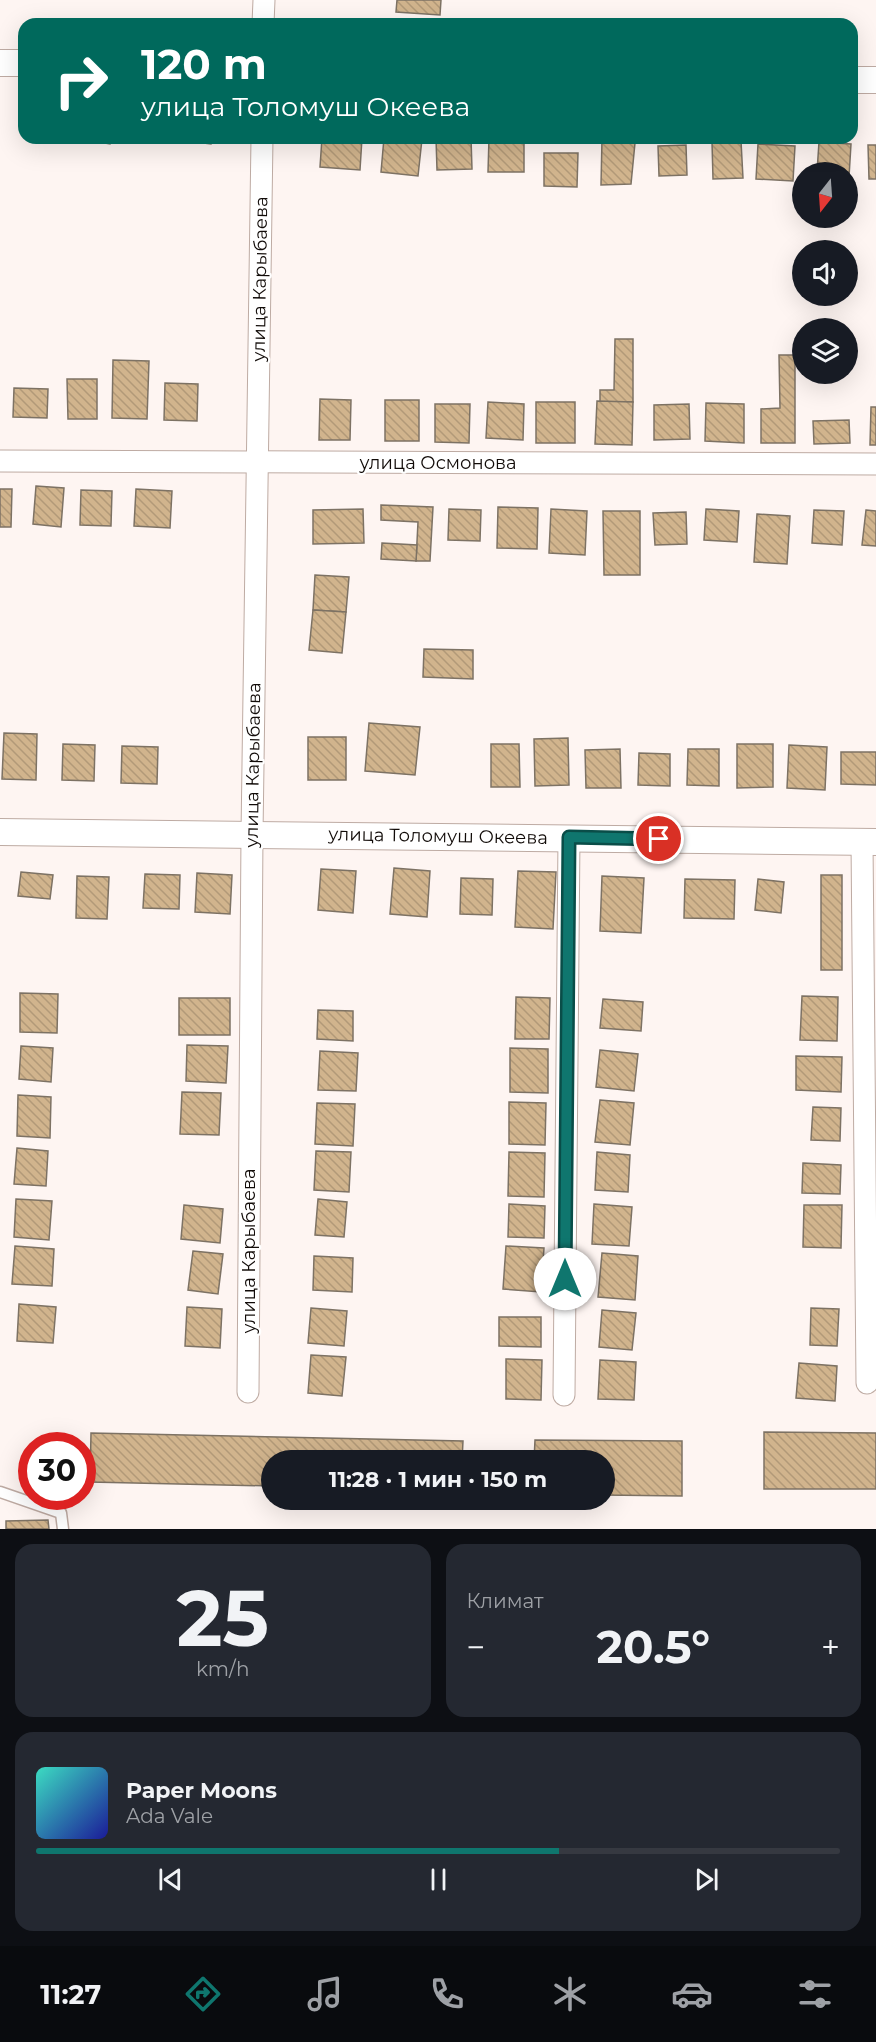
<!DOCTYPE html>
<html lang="ru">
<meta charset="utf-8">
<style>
:root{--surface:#171b24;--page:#242831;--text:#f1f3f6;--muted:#9ea1a6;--line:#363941;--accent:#0f766e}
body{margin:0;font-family:Montserrat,sans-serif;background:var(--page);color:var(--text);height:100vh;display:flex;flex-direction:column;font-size:22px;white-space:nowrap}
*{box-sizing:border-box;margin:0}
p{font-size:20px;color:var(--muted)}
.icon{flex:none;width:33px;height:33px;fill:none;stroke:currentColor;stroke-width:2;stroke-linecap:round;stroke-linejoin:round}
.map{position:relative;height:1529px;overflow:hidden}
.details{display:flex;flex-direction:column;gap:15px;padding:15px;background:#0d0f14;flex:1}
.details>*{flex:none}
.banner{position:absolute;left:18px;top:18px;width:840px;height:126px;border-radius:18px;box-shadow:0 6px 24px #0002;background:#00695c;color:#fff;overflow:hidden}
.needle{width:39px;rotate:197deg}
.controls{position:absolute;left:792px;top:162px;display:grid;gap:12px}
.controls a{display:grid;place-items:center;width:66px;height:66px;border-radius:50%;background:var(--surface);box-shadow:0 6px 24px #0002;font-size:30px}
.speed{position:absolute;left:18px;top:1432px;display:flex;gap:12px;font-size:30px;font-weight:700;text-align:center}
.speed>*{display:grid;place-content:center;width:78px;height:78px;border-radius:50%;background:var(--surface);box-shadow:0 6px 24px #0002;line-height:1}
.speed .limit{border:9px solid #d22;background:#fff;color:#111}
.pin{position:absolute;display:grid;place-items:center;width:51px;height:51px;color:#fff;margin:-26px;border:3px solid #fff;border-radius:50%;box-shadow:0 2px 6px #0007}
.me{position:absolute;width:66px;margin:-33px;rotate:0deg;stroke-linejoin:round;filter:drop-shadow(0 0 4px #0008)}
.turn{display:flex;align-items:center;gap:21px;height:126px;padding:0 24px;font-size:27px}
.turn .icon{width:78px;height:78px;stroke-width:2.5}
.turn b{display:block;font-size:42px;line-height:51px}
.big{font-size:45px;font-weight:700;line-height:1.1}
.details .widget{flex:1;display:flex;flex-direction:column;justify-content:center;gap:9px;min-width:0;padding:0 21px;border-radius:18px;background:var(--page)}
.details .dial{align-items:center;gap:0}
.dial b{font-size:78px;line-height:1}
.song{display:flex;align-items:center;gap:18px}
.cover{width:72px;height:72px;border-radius:9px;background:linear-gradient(135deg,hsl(170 70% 55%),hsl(240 70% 35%))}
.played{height:6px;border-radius:3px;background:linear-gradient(90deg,var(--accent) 65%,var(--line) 65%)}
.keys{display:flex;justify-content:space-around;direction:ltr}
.heat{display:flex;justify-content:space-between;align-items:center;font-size:33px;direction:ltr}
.details .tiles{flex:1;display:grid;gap:15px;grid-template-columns:1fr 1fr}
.widget:last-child{grid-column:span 2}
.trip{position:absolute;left:261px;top:1450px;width:354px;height:60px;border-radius:30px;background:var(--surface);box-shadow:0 6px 24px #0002;font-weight:700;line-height:60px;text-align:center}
.menu{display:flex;height:96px;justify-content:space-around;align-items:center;background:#090b0e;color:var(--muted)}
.menu .icon{width:42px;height:42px}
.menu .on{color:var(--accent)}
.menu b{font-size:27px;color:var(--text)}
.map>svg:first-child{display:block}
</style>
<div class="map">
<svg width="876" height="1529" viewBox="0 0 876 1529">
<defs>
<pattern id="building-back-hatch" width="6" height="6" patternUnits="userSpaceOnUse" patternTransform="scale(1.5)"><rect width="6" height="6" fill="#d1b48d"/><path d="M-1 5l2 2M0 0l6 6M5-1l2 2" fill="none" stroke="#b29978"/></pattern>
</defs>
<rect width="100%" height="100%" fill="#fef5f2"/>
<g fill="url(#building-back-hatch)" stroke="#7d7264" stroke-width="1.5">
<path d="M 397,0 L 441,0 L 440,15 L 396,12 Z"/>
<path d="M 74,138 L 111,138 L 110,144 Z"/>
<path d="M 129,138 L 163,138 L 163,143 Z"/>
<path d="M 178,138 L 212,138 L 211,144 L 178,140 Z"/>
<path d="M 322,138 L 362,138 L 360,170 L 320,167 Z"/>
<path d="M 384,138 L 422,139 L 418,176 L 381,172 Z"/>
<path d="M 436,138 L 471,138 L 472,169 L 437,170 Z"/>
<path d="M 489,138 L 524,138 L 524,172 L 488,172 Z"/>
<path d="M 602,139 L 635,143 L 631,184 L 601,185 Z"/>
<path d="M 741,141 L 743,178 L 713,179 L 712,142 Z"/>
<path d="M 819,142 L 851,144 L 849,177 L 848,172 L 817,172 Z"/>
<path d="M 758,144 L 795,146 L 793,181 L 756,179 Z"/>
<path d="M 686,145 L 687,175 L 659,176 L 658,146 Z"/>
<path d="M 868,145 L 876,145 L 876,179 L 869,179 Z"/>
<path d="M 544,153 L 578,153 L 577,187 L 544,186 Z"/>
<path d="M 615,339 L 633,339 L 633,402 L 600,402 L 600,390 L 614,390 Z"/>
<path d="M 779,355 L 795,355 L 795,443 L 761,443 L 761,409 L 780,408 Z"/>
<path d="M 113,360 L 149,361 L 147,419 L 112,418 Z"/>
<path d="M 67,379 L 97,379 L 97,419 L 68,419 Z"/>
<path d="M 165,383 L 198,384 L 197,421 L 164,420 Z"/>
<path d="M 14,388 L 48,389 L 47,418 L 13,417 Z"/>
<path d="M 320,399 L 351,400 L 350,440 L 319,440 Z"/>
<rect x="385" y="400" width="34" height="41"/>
<path d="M 597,401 L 633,402 L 632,445 L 595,444 Z"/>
<path d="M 488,402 L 524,404 L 523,440 L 486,438 Z"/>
<rect x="536" y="402" width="39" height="41"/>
<path d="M 706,403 L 744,404 L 744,443 L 705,441 Z"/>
<path d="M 435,404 L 470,404 L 469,443 L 435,442 Z"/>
<path d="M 689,404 L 690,439 L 654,440 L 654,405 Z"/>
<path d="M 871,407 L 876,407 L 876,445 L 870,445 Z"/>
<path d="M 849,420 L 850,443 L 814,444 L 813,421 Z"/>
<path d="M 36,486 L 64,488 L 61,527 L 33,524 Z"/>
<path d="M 0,489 L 12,489 L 11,527 L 0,527 Z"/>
<path d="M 136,489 L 172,491 L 170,528 L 134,526 Z"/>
<path d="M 81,490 L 112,491 L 111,526 L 80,525 Z"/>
<path d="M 381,505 L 433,507 L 430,561 L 416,561 L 418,522 L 381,520 Z"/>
<path d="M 498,507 L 538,508 L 537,549 L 497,548 Z"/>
<path d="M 363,509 L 364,543 L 313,544 L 313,510 Z"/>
<path d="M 449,509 L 481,510 L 480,541 L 448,540 Z"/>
<path d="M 551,509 L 587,511 L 585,555 L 549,553 Z"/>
<path d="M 706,509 L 739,511 L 737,542 L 704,540 Z"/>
<path d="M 814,510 L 844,511 L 842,545 L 812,543 Z"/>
<path d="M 866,510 L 876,511 L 876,546 L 862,545 Z"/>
<path d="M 603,511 L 640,511 L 640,575 L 604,575 Z"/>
<path d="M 686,512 L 687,544 L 655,545 L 653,513 Z"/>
<path d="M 757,514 L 790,516 L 787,564 L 754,562 Z"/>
<path d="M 382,543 L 417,545 L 416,561 L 381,559 Z"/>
<path d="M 315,575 L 349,577 L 346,612 L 313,610 Z"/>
<path d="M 313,610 L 346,612 L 342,653 L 309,650 Z"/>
<path d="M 424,649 L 473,650 L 473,679 L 423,677 Z"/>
<path d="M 369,723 L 420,727 L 415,775 L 365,771 Z"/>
<path d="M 4,733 L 37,734 L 36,780 L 2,779 Z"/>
<rect x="308" y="737" width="38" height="43"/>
<path d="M 568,738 L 569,785 L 535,786 L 534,739 Z"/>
<path d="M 63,744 L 95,745 L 94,781 L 62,780 Z"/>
<path d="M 491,744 L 519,744 L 520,787 L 491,787 Z"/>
<path d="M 737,744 L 773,744 L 773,787 L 737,788 Z"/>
<path d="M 789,745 L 827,747 L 825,790 L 787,788 Z"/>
<path d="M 122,746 L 158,747 L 157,784 L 121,783 Z"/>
<path d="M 620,749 L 621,788 L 586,788 L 585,750 Z"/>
<path d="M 688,749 L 719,749 L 719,786 L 687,785 Z"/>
<path d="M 841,752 L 876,752 L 876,785 L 841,784 Z"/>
<path d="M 639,753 L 670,754 L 670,786 L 638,785 Z"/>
<path d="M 394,868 L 430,871 L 427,917 L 390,914 Z"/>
<path d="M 321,869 L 356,871 L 353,913 L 318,910 Z"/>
<path d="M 518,871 L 556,872 L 553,929 L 515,927 Z"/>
<path d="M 21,872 L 53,875 L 50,899 L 18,896 Z"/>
<path d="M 197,873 L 232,875 L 230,914 L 195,912 Z"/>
<path d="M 145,874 L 180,875 L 179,909 L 143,908 Z"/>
<rect x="821" y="875" width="21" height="95"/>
<path d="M 77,876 L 109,877 L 107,919 L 76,918 Z"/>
<path d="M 602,876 L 644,878 L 641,933 L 600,931 Z"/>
<path d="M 461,878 L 493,879 L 492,915 L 460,914 Z"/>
<path d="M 685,879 L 735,880 L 734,919 L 684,918 Z"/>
<path d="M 758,879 L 784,882 L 781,913 L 755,910 Z"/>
<path d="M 20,993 L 58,994 L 57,1033 L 20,1032 Z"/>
<path d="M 802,996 L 838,997 L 837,1041 L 800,1040 Z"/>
<path d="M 516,997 L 550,998 L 549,1039 L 515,1039 Z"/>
<rect x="179" y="998" width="51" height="37"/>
<path d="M 603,999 L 643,1002 L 641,1031 L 600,1028 Z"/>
<path d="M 318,1010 L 353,1011 L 353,1041 L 317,1039 Z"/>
<path d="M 187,1045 L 228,1046 L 226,1083 L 186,1081 Z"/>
<path d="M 21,1046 L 53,1048 L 51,1082 L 19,1079 Z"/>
<path d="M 510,1048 L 548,1049 L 548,1093 L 510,1092 Z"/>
<path d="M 600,1050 L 638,1054 L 634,1091 L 596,1087 Z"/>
<path d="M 320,1051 L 358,1053 L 356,1091 L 318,1090 Z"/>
<path d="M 796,1056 L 842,1057 L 841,1092 L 796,1090 Z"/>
<path d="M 182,1092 L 221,1093 L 219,1135 L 180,1134 Z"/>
<path d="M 18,1095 L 51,1097 L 50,1138 L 17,1136 Z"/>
<path d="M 600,1100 L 634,1103 L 630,1145 L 595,1142 Z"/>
<path d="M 509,1102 L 546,1103 L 545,1145 L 509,1144 Z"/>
<path d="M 317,1103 L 355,1104 L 353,1146 L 315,1144 Z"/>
<path d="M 813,1107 L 841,1108 L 840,1141 L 811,1140 Z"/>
<path d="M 17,1148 L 48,1151 L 46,1186 L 14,1184 Z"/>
<path d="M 316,1151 L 351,1152 L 349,1192 L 314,1190 Z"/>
<path d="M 509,1152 L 545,1153 L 544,1197 L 508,1196 Z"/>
<path d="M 597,1152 L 630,1155 L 628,1192 L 595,1190 Z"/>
<path d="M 803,1163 L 841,1165 L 840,1194 L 802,1193 Z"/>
<path d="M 16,1199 L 52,1201 L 49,1240 L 14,1237 Z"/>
<path d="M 318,1199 L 347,1202 L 344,1237 L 315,1235 Z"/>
<path d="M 509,1204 L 545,1206 L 544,1238 L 508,1237 Z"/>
<path d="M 594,1204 L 632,1207 L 629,1246 L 592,1244 Z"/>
<path d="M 184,1205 L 223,1209 L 220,1243 L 181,1239 Z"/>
<path d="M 804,1205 L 842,1205 L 841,1248 L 803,1247 Z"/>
<path d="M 15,1246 L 54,1249 L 52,1286 L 12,1284 Z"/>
<path d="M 506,1246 L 544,1248 L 541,1292 L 503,1289 Z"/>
<path d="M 193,1251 L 223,1254 L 218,1294 L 188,1290 Z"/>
<path d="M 602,1253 L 638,1256 L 635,1300 L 598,1297 Z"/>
<path d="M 314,1256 L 353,1258 L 352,1292 L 313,1290 Z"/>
<path d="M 19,1304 L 56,1307 L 53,1343 L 17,1341 Z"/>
<path d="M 187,1307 L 222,1309 L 220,1348 L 185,1346 Z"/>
<path d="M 311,1308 L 347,1311 L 344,1346 L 308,1343 Z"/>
<path d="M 811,1308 L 839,1309 L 837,1346 L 810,1345 Z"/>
<path d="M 602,1310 L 636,1313 L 632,1350 L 599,1347 Z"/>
<path d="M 499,1317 L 541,1317 L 541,1347 L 499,1346 Z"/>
<path d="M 311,1355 L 346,1357 L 342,1396 L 308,1393 Z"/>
<path d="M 506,1359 L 542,1360 L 541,1400 L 506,1399 Z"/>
<path d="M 600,1360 L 636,1362 L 634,1400 L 598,1399 Z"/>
<path d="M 799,1363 L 837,1366 L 835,1401 L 796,1398 Z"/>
<path d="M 764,1432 L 876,1433 L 876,1489 L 764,1489 Z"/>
<path d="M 91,1433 L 463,1441 L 462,1461 L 272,1461 L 272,1486 L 90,1482 Z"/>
<path d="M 535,1440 L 682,1441 L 682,1496 L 604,1495 L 604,1461 L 534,1461 Z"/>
<path d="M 48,1520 L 49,1529 L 6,1529 L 6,1521 Z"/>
</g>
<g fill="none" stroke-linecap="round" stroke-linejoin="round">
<defs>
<path id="service" d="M 0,1492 L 61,1513 L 63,1529"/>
<g id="minor">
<path d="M 263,24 L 264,0"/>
<path d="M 0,461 L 876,464"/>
<path d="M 862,842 L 867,1383"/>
<path d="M 248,1392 L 252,834 L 262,138"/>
<path d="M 564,1395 L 569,837"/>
</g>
<g id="tertiary">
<path d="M 0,63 L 24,63"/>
<path d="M 852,80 L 876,80"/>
<path d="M 0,832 L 876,842"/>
</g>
</defs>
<use href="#service" stroke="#beaba3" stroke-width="13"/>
<use href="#minor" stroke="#beaba3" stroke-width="23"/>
<use href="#tertiary" stroke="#beaba3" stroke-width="28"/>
<use href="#service" stroke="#fff" stroke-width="10"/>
<use href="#minor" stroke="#fff" stroke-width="21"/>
<use href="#tertiary" stroke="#fff" stroke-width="26"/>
</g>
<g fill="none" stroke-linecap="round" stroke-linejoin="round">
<defs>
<path id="route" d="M 565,1279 L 569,837 L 659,839"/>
</defs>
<use href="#route" stroke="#0a4d48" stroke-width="15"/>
<use href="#route" stroke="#0f766e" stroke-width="10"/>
</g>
<g text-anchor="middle" stroke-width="4.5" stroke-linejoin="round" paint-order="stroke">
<g font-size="18" fill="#110b08" stroke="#fff">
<text transform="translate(260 279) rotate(-89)" y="6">улица Карыбаева</text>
<text x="438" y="469">улица Осмонова</text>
<text transform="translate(253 765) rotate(-89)" y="6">улица Карыбаева</text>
<text transform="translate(438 836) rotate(1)" y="6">улица Толомуш Океева</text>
<text transform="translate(249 1251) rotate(-90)" y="6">улица Карыбаева</text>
</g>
</g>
</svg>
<div class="controls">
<a><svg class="needle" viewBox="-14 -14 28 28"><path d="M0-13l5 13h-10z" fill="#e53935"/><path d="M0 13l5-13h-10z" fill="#9ea1a6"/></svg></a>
<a><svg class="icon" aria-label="sound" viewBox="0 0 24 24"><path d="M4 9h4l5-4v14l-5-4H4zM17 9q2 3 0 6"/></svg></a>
<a><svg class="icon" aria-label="layers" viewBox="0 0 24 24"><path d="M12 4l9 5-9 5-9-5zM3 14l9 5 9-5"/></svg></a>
</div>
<div class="speed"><div class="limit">30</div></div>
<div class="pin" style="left:659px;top:839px;background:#d93025"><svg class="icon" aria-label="arrive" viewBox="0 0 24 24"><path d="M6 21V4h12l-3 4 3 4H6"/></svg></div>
<svg class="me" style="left:565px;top:1279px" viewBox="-20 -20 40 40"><circle r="19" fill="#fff"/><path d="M0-13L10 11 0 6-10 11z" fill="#0f766e"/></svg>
<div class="trip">11:28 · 1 мин · 150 m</div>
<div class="banner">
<div class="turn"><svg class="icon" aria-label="right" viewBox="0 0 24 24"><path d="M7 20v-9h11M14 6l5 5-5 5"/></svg><div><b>120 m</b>улица Толомуш Океева</div></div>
</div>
</div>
<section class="details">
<div class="tiles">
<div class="widget dial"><b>25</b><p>km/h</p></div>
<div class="widget"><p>Климат</p>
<div class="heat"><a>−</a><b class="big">20.5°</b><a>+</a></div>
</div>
<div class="widget">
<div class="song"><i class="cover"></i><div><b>Paper Moons</b><p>Ada Vale</p></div></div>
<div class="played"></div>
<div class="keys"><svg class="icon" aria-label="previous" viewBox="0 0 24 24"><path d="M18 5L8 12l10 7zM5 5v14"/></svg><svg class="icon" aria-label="pause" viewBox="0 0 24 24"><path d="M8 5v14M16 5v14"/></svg><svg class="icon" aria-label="next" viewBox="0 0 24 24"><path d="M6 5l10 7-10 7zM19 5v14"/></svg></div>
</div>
</div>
</section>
<nav class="menu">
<b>11:27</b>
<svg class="icon on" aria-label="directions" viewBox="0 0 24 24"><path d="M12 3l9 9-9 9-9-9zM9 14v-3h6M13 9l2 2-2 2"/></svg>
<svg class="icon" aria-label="music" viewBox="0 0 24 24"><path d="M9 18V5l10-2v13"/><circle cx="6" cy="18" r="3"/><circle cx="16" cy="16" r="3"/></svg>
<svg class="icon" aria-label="phone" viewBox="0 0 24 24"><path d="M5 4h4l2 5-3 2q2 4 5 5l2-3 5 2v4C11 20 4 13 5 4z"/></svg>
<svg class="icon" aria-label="climate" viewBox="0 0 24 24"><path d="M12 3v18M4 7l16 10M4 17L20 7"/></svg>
<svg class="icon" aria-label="car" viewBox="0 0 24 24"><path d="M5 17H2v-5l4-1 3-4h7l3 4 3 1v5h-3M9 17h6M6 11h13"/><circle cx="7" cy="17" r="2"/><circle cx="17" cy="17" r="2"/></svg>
<svg class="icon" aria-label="filters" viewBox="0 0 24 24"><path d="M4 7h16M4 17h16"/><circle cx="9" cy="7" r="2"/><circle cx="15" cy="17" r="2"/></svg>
</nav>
